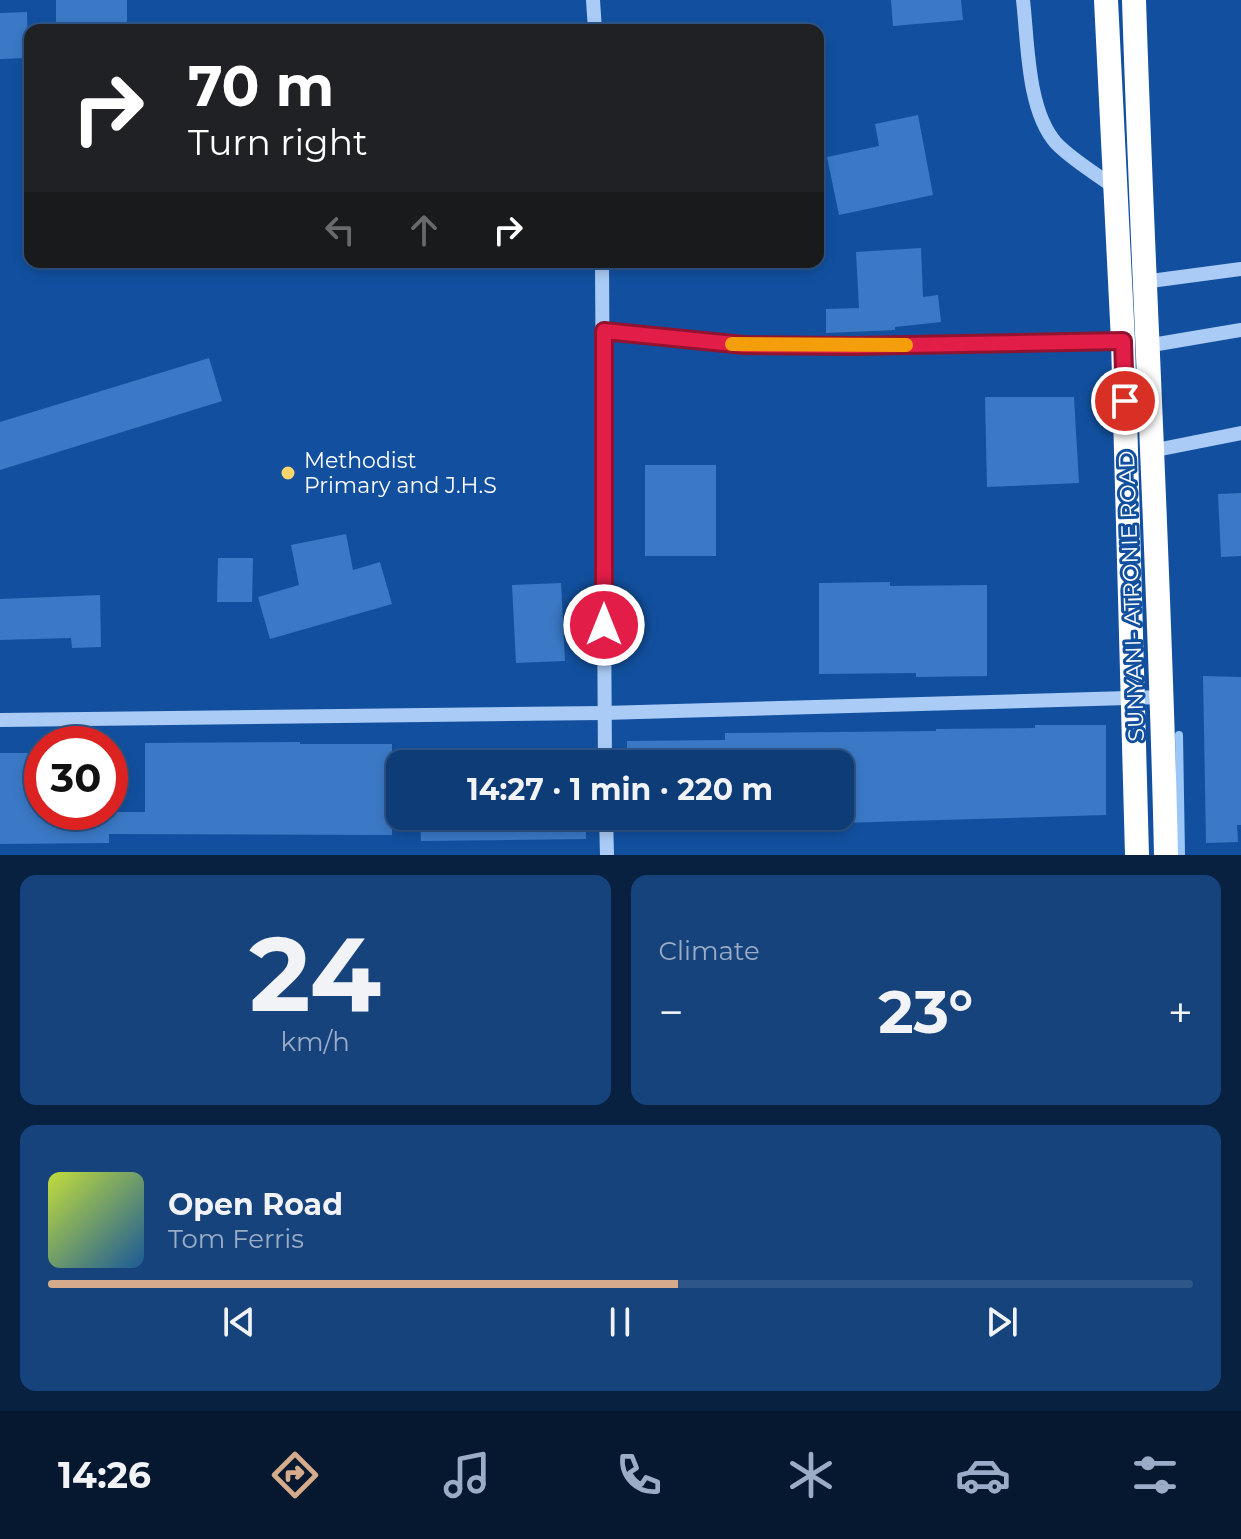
<!DOCTYPE html>
<meta charset="utf-8">
<style>
:root{--surface:#0e3c77;--page:#17437c;--text:#f1f3f6;--muted:#9badc6;--line:#2e5689;--accent:#d6ab8b}
body{margin:0;font-family:Montserrat,sans-serif;background:var(--page);color:var(--text);height:100vh;display:flex;flex-direction:column;font-size:30px;white-space:nowrap}
*{box-sizing:border-box;margin:0}
p{font-size:26px;color:var(--muted)}
.icon{flex:none;width:44px;height:44px;fill:none;stroke:currentColor;stroke-width:2;stroke-linecap:round;stroke-linejoin:round}
.map{position:relative;height:855px;overflow:hidden}
.drawer{display:flex;flex-direction:column;gap:20px;padding:20px;background:#082141;flex:1}
.drawer>*{flex:none}
.hud{position:absolute;left:24px;top:24px;width:800px;height:244px;border-radius:16px;box-shadow:0 4px 12px #0003,0 0 0 2px var(--line);background:#202124;color:#fff;overflow:hidden}
.speed{position:absolute;left:24px;top:726px;display:flex;gap:16px;font-size:40px;font-weight:700;text-align:center}
.speed>*{display:grid;place-content:center;width:104px;height:104px;border-radius:50%;background:var(--surface);box-shadow:0 4px 12px #0003,0 0 0 2px var(--line);line-height:1}
.speed .limit{border:12px solid #d22;background:#fff;color:#111}
.pin{position:absolute;display:grid;place-items:center;width:68px;height:68px;color:#fff;margin:-34px;border:4px solid #fff;border-radius:50%;box-shadow:0 2px 8px #0007}
.me{position:absolute;width:88px;margin:-44px;rotate:0deg;stroke-linejoin:round;filter:drop-shadow(0 0 6px #0008)}
.turn{display:flex;align-items:center;gap:28px;height:168px;padding:0 32px;font-size:36px}
.turn .icon{width:104px;height:104px;stroke-width:2.5}
.turn b{display:block;font-size:56px;line-height:68px}
.lanes{display:flex;align-items:center;height:76px;padding:0 32px;background:#0003;justify-content:center;gap:40px;direction:ltr}
.lanes .off{opacity:.35}
.big{font-size:60px;font-weight:700;line-height:1.1}
.drawer .card{flex:1;display:flex;flex-direction:column;justify-content:center;gap:12px;min-width:0;padding:0 28px;border-radius:16px;background:var(--page)}
.drawer .dial{align-items:center;gap:0}
.dial b{font-size:104px;line-height:1}
.song{display:flex;align-items:center;gap:24px}
.cover{width:96px;height:96px;border-radius:12px;background:linear-gradient(135deg,hsl(70 70% 55%),hsl(210 70% 35%))}
.played{height:8px;border-radius:4px;background:linear-gradient(90deg,var(--accent) 55%,var(--line) 55%)}
.keys{display:flex;justify-content:space-around;direction:ltr}
.heat{display:flex;justify-content:space-between;align-items:center;font-size:44px;direction:ltr}
.drawer .tiles{flex:1;display:grid;gap:20px;grid-template-columns:1fr 1fr}
.card:last-child{grid-column:span 2}
.trip{position:absolute;left:386px;top:750px;width:468px;height:80px;border-radius:16px;background:var(--surface);box-shadow:0 4px 12px #0003,0 0 0 2px var(--line);font-weight:700;line-height:80px;text-align:center}
.tab-bar{display:flex;height:128px;justify-content:space-around;align-items:center;background:#061830;color:var(--muted)}
.tab-bar .icon{width:56px;height:56px}
.tab-bar .current{color:var(--accent)}
.tab-bar b{font-size:36px;color:var(--text)}
.map>svg:first-child{display:block}
</style>
<div class="map">
<svg width="1241" height="855" viewBox="0 0 1241 855">
<rect width="100%" height="100%" fill="#12509f"/>
<g fill="none" stroke-linecap="round" stroke-linejoin="round">
<path stroke="#9bc6f8" stroke-width="8" d="M 1179,735 L 1181,855"/>
</g>
<g fill="#3b79c6">
<rect x="56" y="0" width="71" height="30"/>
<path d="M 891,0 L 961,0 L 963,20 L 893,26 Z"/>
<path d="M 27,12 L 28,58 L 0,59 L 0,13 Z"/>
<path d="M 918,115 L 933,195 L 839,215 L 827,157 L 879,146 L 875,124 Z"/>
<path d="M 921,248 L 923,297 L 938,295 L 941,322 L 895,327 L 895,330 L 826,333 L 826,309 L 859,308 L 856,252 Z"/>
<path d="M 209,358 L 222,401 L 0,470 L 0,422 Z"/>
<path d="M 985,397 L 1074,397 L 1079,483 L 987,487 Z"/>
<rect x="645" y="465" width="71" height="91"/>
<path d="M 1241,493 L 1241,556 L 1221,557 L 1218,494 Z"/>
<path d="M 346,534 L 353,570 L 380,562 L 392,604 L 270,639 L 258,597 L 299,585 L 291,545 Z"/>
<path d="M 218,558 L 253,558 L 252,602 L 217,602 Z"/>
<path d="M 890,582 L 890,586 L 987,585 L 987,676 L 916,677 L 916,673 L 819,674 L 819,583 Z"/>
<path d="M 561,583 L 565,661 L 516,663 L 512,585 Z"/>
<path d="M 100,595 L 101,647 L 72,648 L 71,638 L 0,640 L 0,599 Z"/>
<path d="M 1203,676 L 1241,677 L 1241,825 L 1237,825 L 1238,842 L 1206,843 Z"/>
<path d="M 1035,725 L 1106,725 L 1106,815 L 840,823 L 840,764 L 627,764 L 627,741 L 725,740 L 725,733 L 936,731 L 936,729 L 1035,728 Z"/>
<path d="M 300,742 L 300,744 L 392,744 L 392,835 L 109,834 L 109,843 L 0,844 L 0,753 L 42,753 L 42,812 L 145,812 L 145,743 Z"/>
<path d="M 420,816 L 586,816 L 586,839 L 421,841 Z"/>
</g>
<g fill="none" stroke-linecap="round" stroke-linejoin="round">
<g stroke="#a9cbf5" stroke-width="14">
<path d="M 593,0 L 595,30"/>
<path d="M 1023,0 C 1028,43 1027,110 1056,143 C 1072,160 1097,174 1115,188"/>
<path d="M 602,262 L 605,764"/>
<path d="M 1143,282 L 1241,269"/>
<path d="M 604,331 L 744,345 L 853,346 L 1123,341"/>
<path d="M 1146,346 L 1241,330"/>
<path d="M 1151,451 L 1241,433"/>
<path d="M 0,720 L 604,713 L 1162,697"/>
<path d="M 606,816 L 607,855"/>
</g>
<g stroke="#fff" stroke-width="24">
<path d="M 1106,0 L 1123,341 L 1137,855"/>
<path d="M 1134,0 C 1143,285 1160,570 1166,855"/>
</g>
</g>
<g fill="none" stroke-linecap="round" stroke-linejoin="round">
<defs>
<path id="route" d="M 604,625 L 604,331 L 744,345 L 853,346 L 1123,341 L 1125,401"/>
</defs>
<use href="#route" stroke="#92132f" stroke-width="20"/>
<use href="#route" stroke="#e11d48" stroke-width="14"/>
<path stroke="#f59e0b" stroke-width="14" d="M 732,344 L 906,345"/>
</g>
<circle fill="#ffd56d" stroke="#12509f" stroke-width="3" cx="288" cy="473" r="8"/>
<g text-anchor="middle" stroke-width="6" stroke-linejoin="round" paint-order="stroke">
<g font-size="22" fill="#fff" stroke="#12509f" text-anchor="start">
<text x="304" y="468">Methodist<tspan x="304" dy="25">Primary and J.H.S</tspan></text>
</g>
<g font-size="22" fill="#fff" stroke="#12509f">
<text transform="translate(1131 596) rotate(-92)" y="8">SUNYANI- ATRONIE ROAD</text>
</g>
</g>
</svg>
<div class="speed"><div class="limit">30</div></div>
<div class="pin" style="left:1125px;top:401px;background:#d93025"><svg class="icon" aria-label="arrive" viewBox="0 0 24 24"><path d="M6 21V4h12l-3 4 3 4H6"/></svg></div>
<svg class="me" style="left:604px;top:625px" viewBox="-20 -20 40 40"><circle r="17" fill="#e11d48" stroke="#fff" stroke-width="3"/><path d="M0-11L8 9 0 5-8 9z" fill="#fff"/></svg>
<div class="trip">14:27 · 1 min · 220 m</div>
<div class="hud">
<div class="turn"><svg class="icon" aria-label="right" viewBox="0 0 24 24"><path d="M7 20v-9h11M14 6l5 5-5 5"/></svg><div><b>70 m</b>Turn right</div></div>
<div class="lanes"><svg class="icon off" aria-label="left" viewBox="0 0 24 24"><path d="M17 20v-9H6M10 6l-5 5 5 5"/></svg><svg class="icon off" aria-label="ahead" viewBox="0 0 24 24"><path d="M12 20V5M6 11l6-6 6 6"/></svg><svg class="icon" aria-label="right" viewBox="0 0 24 24"><path d="M7 20v-9h11M14 6l5 5-5 5"/></svg></div>
</div>
</div>
<section class="drawer">
<div class="tiles">
<div class="card dial"><b>24</b><p>km/h</p></div>
<div class="card"><p>Climate</p>
<div class="heat"><a>−</a><b class="big">23°</b><a>+</a></div>
</div>
<div class="card">
<div class="song"><i class="cover"></i><div><b>Open Road</b><p>Tom Ferris</p></div></div>
<div class="played"></div>
<div class="keys"><svg class="icon" aria-label="previous" viewBox="0 0 24 24"><path d="M18 5L8 12l10 7zM5 5v14"/></svg><svg class="icon" aria-label="pause" viewBox="0 0 24 24"><path d="M8 5v14M16 5v14"/></svg><svg class="icon" aria-label="next" viewBox="0 0 24 24"><path d="M6 5l10 7-10 7zM19 5v14"/></svg></div>
</div>
</div>
</section>
<nav class="tab-bar">
<b>14:26</b>
<svg class="icon current" aria-label="directions" viewBox="0 0 24 24"><path d="M12 3l9 9-9 9-9-9zM9 14v-3h6M13 9l2 2-2 2"/></svg>
<svg class="icon" aria-label="music" viewBox="0 0 24 24"><path d="M9 18V5l10-2v13"/><circle cx="6" cy="18" r="3"/><circle cx="16" cy="16" r="3"/></svg>
<svg class="icon" aria-label="phone" viewBox="0 0 24 24"><path d="M5 4h4l2 5-3 2q2 4 5 5l2-3 5 2v4C11 20 4 13 5 4z"/></svg>
<svg class="icon" aria-label="climate" viewBox="0 0 24 24"><path d="M12 3v18M4 7l16 10M4 17L20 7"/></svg>
<svg class="icon" aria-label="car" viewBox="0 0 24 24"><path d="M5 17H2v-5l4-1 3-4h7l3 4 3 1v5h-3M9 17h6M6 11h13"/><circle cx="7" cy="17" r="2"/><circle cx="17" cy="17" r="2"/></svg>
<svg class="icon" aria-label="filters" viewBox="0 0 24 24"><path d="M4 7h16M4 17h16"/><circle cx="9" cy="7" r="2"/><circle cx="15" cy="17" r="2"/></svg>
</nav>
